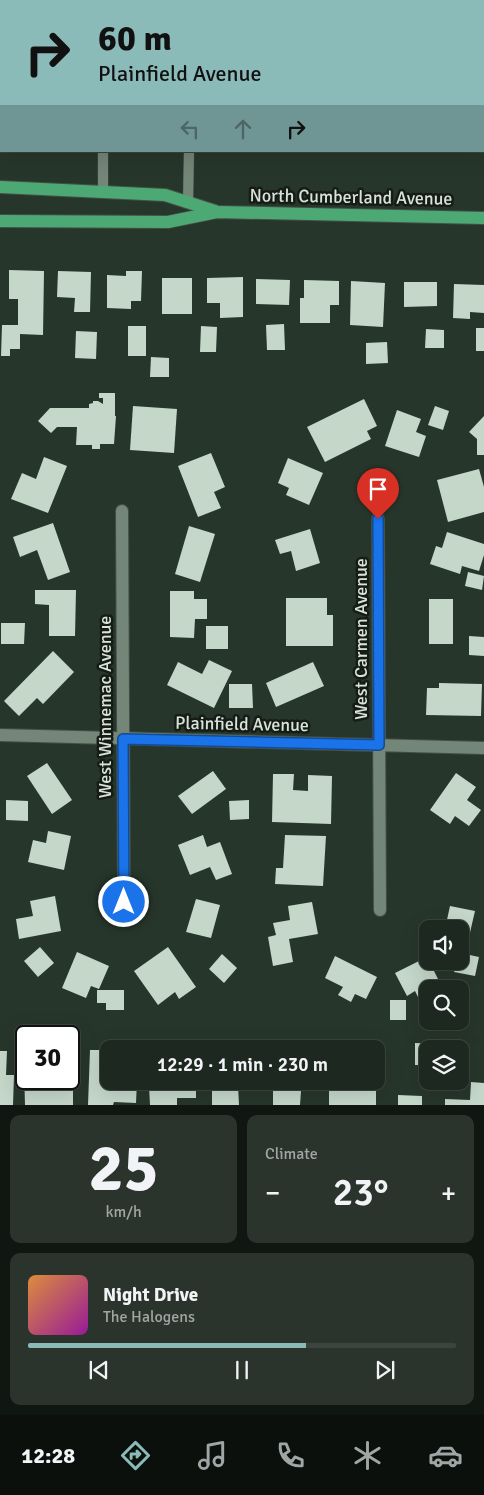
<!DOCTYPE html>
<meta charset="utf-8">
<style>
:root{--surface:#1d2820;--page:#2a342d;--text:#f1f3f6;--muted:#a0a6a5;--line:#3b443e;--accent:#8bbbb9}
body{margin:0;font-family:Signika,sans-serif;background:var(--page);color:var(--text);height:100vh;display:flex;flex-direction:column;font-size:19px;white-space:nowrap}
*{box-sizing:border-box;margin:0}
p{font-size:16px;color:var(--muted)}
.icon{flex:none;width:28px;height:28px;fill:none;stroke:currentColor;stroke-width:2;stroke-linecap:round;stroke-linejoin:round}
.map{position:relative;height:1105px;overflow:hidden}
.side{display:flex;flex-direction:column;gap:10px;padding:10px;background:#101612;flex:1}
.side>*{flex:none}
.hud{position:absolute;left:0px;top:0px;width:485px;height:152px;box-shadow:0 5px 20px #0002,0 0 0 1px var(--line);background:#8bbbb9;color:#111;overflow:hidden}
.buttons{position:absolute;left:419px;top:920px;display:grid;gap:10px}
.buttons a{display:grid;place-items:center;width:50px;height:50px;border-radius:10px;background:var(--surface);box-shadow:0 5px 20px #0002,0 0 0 1px var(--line);font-size:25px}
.speed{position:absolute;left:15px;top:1025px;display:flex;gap:10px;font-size:25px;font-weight:700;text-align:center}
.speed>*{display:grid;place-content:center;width:65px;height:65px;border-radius:50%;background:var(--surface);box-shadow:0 5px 20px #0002,0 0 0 1px var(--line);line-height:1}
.speed .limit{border:2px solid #111;border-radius:8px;background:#fff;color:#111}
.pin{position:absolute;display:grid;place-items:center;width:42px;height:42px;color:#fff;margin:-51px -21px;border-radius:50% 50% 50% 0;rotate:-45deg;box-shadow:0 0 5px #0007}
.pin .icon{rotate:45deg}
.me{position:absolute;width:55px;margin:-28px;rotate:0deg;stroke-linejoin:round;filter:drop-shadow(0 0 4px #0008)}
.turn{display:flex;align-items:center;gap:18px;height:105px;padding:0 15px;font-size:22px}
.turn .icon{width:65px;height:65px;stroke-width:2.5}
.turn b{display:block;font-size:35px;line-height:42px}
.lanes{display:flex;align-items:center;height:48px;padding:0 15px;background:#0003;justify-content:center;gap:25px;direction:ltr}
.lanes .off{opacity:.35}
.big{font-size:38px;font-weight:600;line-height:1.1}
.side .tile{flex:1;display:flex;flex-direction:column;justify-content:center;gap:8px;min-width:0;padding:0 18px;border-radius:10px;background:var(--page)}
.side .dial{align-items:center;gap:0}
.dial b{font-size:65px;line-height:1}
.song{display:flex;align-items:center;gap:15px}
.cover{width:60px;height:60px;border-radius:8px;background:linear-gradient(135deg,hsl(30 70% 55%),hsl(300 70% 35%))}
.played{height:5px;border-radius:2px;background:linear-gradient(90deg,var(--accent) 65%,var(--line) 65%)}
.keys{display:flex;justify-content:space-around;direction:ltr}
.heat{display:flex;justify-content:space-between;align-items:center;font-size:28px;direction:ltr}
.side .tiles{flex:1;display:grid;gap:10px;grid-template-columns:1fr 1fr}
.tile:last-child{grid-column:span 2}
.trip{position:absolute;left:100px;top:1040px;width:285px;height:50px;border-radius:10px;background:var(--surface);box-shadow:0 5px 20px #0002,0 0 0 1px var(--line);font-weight:600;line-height:50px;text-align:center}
.tab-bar{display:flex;height:80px;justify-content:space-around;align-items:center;background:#0c100d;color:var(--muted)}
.tab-bar .icon{width:35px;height:35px}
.tab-bar .on{color:var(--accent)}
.tab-bar b{font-size:22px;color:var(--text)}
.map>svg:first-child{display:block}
</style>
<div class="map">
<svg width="484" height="1105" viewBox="0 0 484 1105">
<rect width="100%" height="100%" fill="#27362b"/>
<g fill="#c4d7c9">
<path d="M 9,270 L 44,271 L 43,335 L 20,334 L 20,349 L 10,349 L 10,356 L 1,356 L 2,325 L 18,325 L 18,299 L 9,299 Z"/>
<path d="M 58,271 L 91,272 L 90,312 L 74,312 L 75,298 L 57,297 Z"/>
<path d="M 126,271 L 142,271 L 141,301 L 131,301 L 131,309 L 107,308 L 107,275 L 126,276 Z"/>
<path d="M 243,277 L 243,317 L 220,318 L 220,303 L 207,303 L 207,278 Z"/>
<rect x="162" y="278" width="30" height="36"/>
<path d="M 256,279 L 290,280 L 289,305 L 256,304 Z"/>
<path d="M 304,280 L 339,281 L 339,305 L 330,305 L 330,323 L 300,323 L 300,298 L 304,298 Z"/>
<path d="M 351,281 L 385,283 L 383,327 L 350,325 Z"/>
<path d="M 404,282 L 437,282 L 437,306 L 404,307 Z"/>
<path d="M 454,284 L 484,285 L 484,313 L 470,312 L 470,319 L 453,318 Z"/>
<path d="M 284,324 L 285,350 L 267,350 L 266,325 Z"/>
<rect x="128" y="326" width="18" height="30"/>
<path d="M 201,326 L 217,327 L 216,352 L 200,352 Z"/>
<rect x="476" y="328" width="8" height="23"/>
<path d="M 426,329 L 444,330 L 444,348 L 425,348 Z"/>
<path d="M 76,331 L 97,332 L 96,359 L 75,358 Z"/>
<path d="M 387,342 L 388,363 L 366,364 L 366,343 Z"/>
<path d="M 151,357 L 169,358 L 169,377 L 150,377 Z"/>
<path d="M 99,393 L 115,393 L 115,416 L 116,416 L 114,444 L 100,444 L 100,449 L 92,449 L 92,445 L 76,445 L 77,427 L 57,427 L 51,433 L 38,421 L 50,408 L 89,408 L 89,404 L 93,403 L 93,401 L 98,401 L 103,404 L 103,398 L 99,398 Z"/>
<path d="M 364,399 L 377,426 L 367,431 L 371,439 L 325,462 L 307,427 Z"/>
<path d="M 133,406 L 177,409 L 174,453 L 130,450 Z"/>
<path d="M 435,406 L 449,411 L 443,430 L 428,425 Z"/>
<path d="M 397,410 L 421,419 L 416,432 L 426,436 L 419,457 L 385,446 Z"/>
<path d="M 484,416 L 484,455 L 477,455 L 477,439 L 469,432 Z"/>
<path d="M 211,453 L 225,487 L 214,492 L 221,508 L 198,517 L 178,466 Z"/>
<path d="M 44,457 L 67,466 L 48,513 L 11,499 L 22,473 L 36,479 Z"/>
<path d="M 288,458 L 323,473 L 309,505 L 286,495 L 289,488 L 278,483 Z"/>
<path d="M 479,469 L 484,487 L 484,512 L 448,522 L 437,480 Z"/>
<path d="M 53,523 L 70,572 L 48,580 L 37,550 L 20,557 L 13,537 Z"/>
<path d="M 189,526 L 215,534 L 200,582 L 175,574 Z"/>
<path d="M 310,529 L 320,563 L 296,571 L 291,551 L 280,554 L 275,540 Z"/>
<path d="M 447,532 L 484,544 L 484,555 L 479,571 L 462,566 L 460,574 L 430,564 L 436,546 L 442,548 Z"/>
<path d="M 468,572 L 484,576 L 482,590 L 465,586 Z"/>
<path d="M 35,590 L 76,590 L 75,636 L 49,636 L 49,605 L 35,604 Z"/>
<path d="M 170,591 L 194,591 L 194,599 L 207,599 L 207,619 L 195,619 L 194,638 L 170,637 Z"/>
<path d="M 286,598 L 327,598 L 327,615 L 333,615 L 333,646 L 286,646 Z"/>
<rect x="429" y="599" width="24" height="45"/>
<path d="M 1,623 L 25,623 L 24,644 L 1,644 Z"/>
<rect x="206" y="626" width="22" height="23"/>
<path d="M 469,636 L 484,637 L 484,656 L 469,655 Z"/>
<path d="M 53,651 L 74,672 L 43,704 L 37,698 L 19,716 L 4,701 Z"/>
<path d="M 209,660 L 232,671 L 214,708 L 167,685 L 178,662 L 202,674 Z"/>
<path d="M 313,662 L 324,686 L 276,707 L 266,683 Z"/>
<path d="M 439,683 L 482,684 L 481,716 L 426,715 L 427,688 L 439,688 Z"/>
<path d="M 229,684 L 252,684 L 253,708 L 229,708 Z"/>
<path d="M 47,763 L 72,800 L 52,814 L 27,776 Z"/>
<path d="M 213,771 L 226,789 L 192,814 L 178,796 Z"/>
<path d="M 456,773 L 476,787 L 467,800 L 481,810 L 469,826 L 455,816 L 450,824 L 430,810 Z"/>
<path d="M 273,774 L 294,774 L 293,790 L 308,791 L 308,775 L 332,776 L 331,824 L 272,822 Z"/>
<path d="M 6,800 L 28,801 L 28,821 L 6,820 Z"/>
<path d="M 249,800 L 249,819 L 230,820 L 229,801 Z"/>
<path d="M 48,831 L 71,836 L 64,870 L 28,862 L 33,840 L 46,843 Z"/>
<path d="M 203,835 L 207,847 L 220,842 L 232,874 L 216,880 L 210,867 L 190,875 L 178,845 Z"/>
<path d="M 285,835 L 326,836 L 323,886 L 275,884 L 276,868 L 283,868 Z"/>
<path d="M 55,896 L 61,931 L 19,939 L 16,919 L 33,916 L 30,901 Z"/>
<path d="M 196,899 L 220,905 L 211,938 L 186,932 Z"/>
<path d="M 312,902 L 318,934 L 289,939 L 293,962 L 273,966 L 268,937 L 276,935 L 273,923 L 290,920 L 288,906 Z"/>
<path d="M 450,906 L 475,911 L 465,954 L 479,957 L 475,976 L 454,972 L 457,961 L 460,961 L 460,929 L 445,929 Z"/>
<path d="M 40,947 L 54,963 L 38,977 L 24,961 Z"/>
<path d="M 168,947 L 196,987 L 179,999 L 175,992 L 158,1005 L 134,971 Z"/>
<path d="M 77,952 L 109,966 L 99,989 L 91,986 L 86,998 L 62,988 Z"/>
<path d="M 222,954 L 237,968 L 224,983 L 209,969 Z"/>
<path d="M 335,956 L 377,977 L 366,999 L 355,994 L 351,1002 L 338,995 L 343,987 L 325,978 Z"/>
<path d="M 427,957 L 428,961 L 429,961 L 443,989 L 428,989 L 428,997 L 420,1001 L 415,991 L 407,996 L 395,973 Z"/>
<path d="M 97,990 L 124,990 L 124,1010 L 106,1010 L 106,1003 L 97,1003 Z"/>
<rect x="390" y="1000" width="16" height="20"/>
<path d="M 415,1043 L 439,1044 L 439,1049 L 428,1049 L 428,1065 L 415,1065 Z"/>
<path d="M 90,1050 L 109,1050 L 109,1081 L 137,1081 L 136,1103 L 114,1102 L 113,1105 L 88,1105 Z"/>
<path d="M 0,1051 L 7,1051 L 6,1075 L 14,1075 L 13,1105 L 0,1105 Z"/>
<path d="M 24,1070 L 26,1070 L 26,1079 L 69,1079 L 69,1070 L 73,1070 L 73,1105 L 25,1105 Z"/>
<path d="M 169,1081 L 196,1081 L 196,1098 L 177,1098 L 177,1105 L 150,1105 L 149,1086 L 169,1086 Z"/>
<path d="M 363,1081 L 376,1081 L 376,1105 L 329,1105 L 329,1083 Z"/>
<path d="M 471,1082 L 484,1083 L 484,1105 L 445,1105 L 445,1099 L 470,1100 Z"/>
<path d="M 212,1085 L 238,1085 L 239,1105 L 212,1105 Z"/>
<path d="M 273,1090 L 301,1091 L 300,1105 L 273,1105 Z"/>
<path d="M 398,1095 L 422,1096 L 422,1105 L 398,1105 Z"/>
</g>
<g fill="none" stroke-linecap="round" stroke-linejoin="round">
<defs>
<g id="lane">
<path d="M 182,1 L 182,0"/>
<path d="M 103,192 L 103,151"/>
<path d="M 188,203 L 189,151"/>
</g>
<g id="street">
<path d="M 122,511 L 124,902"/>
<path d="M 378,519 L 380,910"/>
<path d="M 0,735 L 484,748"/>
</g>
<g id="primary">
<path d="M 0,187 L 165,195 L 215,211"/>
<path d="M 0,221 L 168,222 L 217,212 L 484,218"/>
</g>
</defs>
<use href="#lane" stroke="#445047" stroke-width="11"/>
<use href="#street" stroke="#445047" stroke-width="14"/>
<use href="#primary" stroke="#445047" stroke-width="14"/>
<use href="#lane" stroke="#748678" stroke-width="10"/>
<use href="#street" stroke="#748678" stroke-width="12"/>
<use href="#primary" stroke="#4ca973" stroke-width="12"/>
</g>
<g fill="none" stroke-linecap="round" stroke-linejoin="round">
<defs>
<path id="route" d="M 124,902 L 123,739 L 379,745 L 378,519"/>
</defs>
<use href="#route" stroke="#114b97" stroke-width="12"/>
<use href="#route" stroke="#1a73e8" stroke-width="9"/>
</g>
<g text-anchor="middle" stroke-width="5" stroke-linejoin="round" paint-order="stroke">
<g font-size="18" fill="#d9e3db" stroke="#151c16">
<text transform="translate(351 197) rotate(1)" y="6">North Cumberland Avenue</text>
<text transform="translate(361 639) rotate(-90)" y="6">West Carmen Avenue</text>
<text transform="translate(105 707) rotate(-90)" y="6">West Winnemac Avenue</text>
<text transform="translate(242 724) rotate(1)" y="6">Plainfield Avenue</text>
</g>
</g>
</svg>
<div class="buttons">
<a><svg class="icon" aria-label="sound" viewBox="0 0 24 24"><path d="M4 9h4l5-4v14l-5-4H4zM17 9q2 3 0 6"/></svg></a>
<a><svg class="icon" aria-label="search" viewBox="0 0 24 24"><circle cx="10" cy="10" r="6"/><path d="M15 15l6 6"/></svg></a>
<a><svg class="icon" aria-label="layers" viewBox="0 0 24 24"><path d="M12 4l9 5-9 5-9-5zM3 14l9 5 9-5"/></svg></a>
</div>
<div class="speed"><div class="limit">30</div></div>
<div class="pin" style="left:378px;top:519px;background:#d93025"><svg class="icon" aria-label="arrive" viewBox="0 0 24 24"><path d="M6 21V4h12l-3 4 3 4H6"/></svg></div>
<svg class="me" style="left:124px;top:902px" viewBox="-20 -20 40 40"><circle r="17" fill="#1a73e8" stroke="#fff" stroke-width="3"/><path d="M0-11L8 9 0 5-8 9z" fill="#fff"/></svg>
<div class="trip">12:29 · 1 min · 230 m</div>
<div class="hud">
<div class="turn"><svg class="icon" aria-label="right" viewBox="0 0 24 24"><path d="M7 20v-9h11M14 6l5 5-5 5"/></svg><div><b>60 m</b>Plainfield Avenue</div></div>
<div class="lanes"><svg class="icon off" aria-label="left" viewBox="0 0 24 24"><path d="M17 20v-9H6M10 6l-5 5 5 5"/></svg><svg class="icon off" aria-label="ahead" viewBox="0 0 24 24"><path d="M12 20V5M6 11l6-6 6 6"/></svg><svg class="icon" aria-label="right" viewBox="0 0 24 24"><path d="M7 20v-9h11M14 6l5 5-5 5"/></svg></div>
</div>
</div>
<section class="side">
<div class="tiles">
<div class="tile dial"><b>25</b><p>km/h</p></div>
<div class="tile"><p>Climate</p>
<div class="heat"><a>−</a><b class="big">23°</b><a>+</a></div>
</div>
<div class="tile">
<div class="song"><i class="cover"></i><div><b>Night Drive</b><p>The Halogens</p></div></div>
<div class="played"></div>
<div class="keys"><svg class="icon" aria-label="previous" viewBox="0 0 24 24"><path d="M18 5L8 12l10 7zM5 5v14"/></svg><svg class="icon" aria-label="pause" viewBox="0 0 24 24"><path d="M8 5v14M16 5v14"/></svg><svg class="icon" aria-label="next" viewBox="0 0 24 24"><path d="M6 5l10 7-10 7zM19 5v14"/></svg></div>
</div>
</div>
</section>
<nav class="tab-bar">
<b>12:28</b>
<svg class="icon on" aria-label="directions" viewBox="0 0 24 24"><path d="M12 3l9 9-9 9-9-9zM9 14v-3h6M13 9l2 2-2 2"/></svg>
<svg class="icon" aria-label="music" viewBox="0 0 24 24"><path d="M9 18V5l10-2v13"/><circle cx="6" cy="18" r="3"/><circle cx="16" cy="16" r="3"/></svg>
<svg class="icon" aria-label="phone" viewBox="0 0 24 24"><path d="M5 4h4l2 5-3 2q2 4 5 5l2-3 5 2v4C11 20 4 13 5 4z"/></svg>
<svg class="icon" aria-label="climate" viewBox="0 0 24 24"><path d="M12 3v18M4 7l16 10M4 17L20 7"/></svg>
<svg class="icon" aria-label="car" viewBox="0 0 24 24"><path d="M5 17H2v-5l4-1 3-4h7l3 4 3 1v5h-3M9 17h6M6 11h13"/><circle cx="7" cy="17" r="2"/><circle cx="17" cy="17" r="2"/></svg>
</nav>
